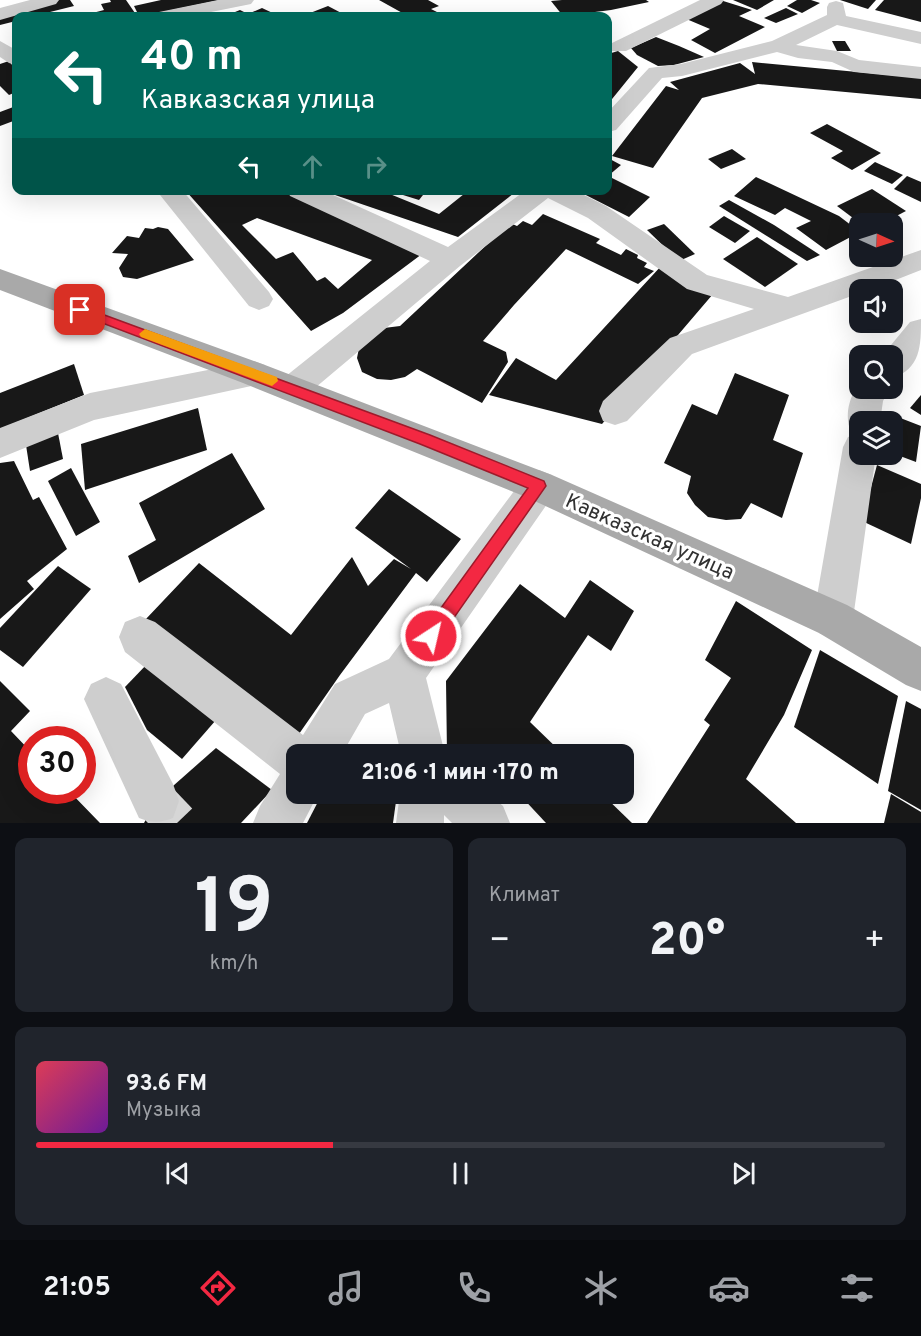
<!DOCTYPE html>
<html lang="ru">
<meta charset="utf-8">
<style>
:root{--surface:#171b24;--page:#20242c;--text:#f1f3f6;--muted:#9ea1a6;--line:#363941;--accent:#f32842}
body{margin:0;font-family:Overpass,sans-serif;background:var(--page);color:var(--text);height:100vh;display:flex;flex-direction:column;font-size:22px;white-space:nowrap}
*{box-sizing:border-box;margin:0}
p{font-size:20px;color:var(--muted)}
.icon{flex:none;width:33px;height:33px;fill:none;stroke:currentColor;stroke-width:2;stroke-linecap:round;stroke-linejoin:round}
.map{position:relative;height:823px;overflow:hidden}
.details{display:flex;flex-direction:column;gap:15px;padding:15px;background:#0d0f14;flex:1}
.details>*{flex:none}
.guide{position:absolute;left:12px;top:12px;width:600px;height:183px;border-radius:12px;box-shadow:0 6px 24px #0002;background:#00695c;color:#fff;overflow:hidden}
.needle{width:39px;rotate:93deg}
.buttons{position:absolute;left:849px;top:213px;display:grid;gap:12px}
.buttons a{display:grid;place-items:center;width:54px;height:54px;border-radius:12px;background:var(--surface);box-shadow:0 6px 24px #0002;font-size:30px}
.speed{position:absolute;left:18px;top:726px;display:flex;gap:12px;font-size:30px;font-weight:700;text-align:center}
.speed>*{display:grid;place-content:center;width:78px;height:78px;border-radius:50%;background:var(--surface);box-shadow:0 6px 24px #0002;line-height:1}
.speed .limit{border:9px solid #d22;background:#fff;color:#111}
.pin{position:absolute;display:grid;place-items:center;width:51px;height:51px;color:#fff;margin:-26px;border-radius:12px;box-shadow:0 3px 9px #0006}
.me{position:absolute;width:66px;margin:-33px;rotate:35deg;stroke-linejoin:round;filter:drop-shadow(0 0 4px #0008)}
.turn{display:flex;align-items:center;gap:21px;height:126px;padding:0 30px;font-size:27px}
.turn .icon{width:78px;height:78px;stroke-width:2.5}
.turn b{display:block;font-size:42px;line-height:51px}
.lanes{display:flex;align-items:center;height:57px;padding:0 30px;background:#0003;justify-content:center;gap:30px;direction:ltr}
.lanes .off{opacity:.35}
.big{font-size:45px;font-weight:800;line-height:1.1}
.details .card{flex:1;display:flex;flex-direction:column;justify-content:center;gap:9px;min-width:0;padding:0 21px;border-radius:12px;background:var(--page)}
.details .dial{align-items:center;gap:0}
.dial b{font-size:78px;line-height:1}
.song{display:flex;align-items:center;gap:18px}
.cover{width:72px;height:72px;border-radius:9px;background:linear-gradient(135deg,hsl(350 70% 55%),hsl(280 70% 35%))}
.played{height:6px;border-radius:3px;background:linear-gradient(90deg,var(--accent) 35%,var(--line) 35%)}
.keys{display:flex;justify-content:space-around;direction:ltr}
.heat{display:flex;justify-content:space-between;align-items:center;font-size:33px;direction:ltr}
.details .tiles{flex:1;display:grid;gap:15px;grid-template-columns:1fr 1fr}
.card:last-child{grid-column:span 2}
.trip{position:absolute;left:286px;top:744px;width:348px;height:60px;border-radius:12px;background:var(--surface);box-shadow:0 6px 24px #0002;font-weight:800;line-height:60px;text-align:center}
.dock{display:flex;height:96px;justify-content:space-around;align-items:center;background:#090b0e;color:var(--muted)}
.dock .icon{width:42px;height:42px}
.dock .current{color:var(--accent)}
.dock b{font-size:27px;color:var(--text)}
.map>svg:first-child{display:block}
</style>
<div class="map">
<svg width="921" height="823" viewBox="0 0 921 823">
<rect width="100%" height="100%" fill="#fff"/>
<g fill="#181818" fill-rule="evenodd">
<path d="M 59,0 L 70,0 L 74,6 L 34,16 L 16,16 L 16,21 L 0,25 L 0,15 Z"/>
<path d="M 110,0 L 126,0 L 137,16 L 86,16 L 85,15 L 104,10 L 101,4 L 111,2 Z"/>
<path d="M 161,0 L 220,0 L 143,16 L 139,16 L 134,6 Z"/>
<path d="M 379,0 L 428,0 L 439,6 L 431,9 L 437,12 L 427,16 L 402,16 L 406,15 Z"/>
<path d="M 562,0 L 646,0 L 649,2 L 611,10 L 563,16 L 551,1 Z"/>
<path d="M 720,0 L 752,10 L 739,16 L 765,27 L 715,53 L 691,40 L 710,29 L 684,18 Z"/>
<path d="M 733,0 L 774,0 L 757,10 Z"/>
<path d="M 797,0 L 811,0 L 820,3 L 802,13 L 787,6 Z"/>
<path d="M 840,0 L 876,0 L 868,9 Z"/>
<path d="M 884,0 L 921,0 L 921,22 L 875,10 Z"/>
<path d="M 328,6 L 347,16 L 305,15 Z"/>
<path d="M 262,8 L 279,16 L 225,16 L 240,10 L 248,14 Z"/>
<path d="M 786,8 L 798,14 L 776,23 L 764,18 Z"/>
<path d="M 656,37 L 679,46 L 704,57 L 674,65 L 658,66 L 637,55 L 631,48 Z"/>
<path d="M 832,41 L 845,41 L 851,51 L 837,51 Z"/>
<path d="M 618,51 L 638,67 L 608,104 L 608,71 L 610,69 L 608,70 L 608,54 Z"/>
<path d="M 9,61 L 16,70 L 16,92 L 9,95 L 0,86 L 0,64 Z"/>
<path d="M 752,62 L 921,78 L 921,99 L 758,84 L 702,98 L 653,168 L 612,156 L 666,86 L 679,90 L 670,82 L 740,63 L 755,74 Z"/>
<path d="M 16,106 L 16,120 L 0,126 L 0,112 Z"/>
<path d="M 827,124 L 881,153 L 852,170 L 831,158 L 843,151 L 810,133 Z"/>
<path d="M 732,149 L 746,159 L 721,169 L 708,159 Z"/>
<path d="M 608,158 L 621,165 L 608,176 L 650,197 L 629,217 L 576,190 L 608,190 Z"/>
<path d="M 875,162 L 903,175 L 892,184 L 864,171 Z"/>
<path d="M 907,176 L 921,182 L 921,202 L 894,189 Z"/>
<path d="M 756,177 L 839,216 L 860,232 L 826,250 L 796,228 L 811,221 L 785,208 L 775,215 L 734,196 Z"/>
<path d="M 872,189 L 906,211 L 881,224 L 861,224 L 837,206 Z"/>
<path d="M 185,190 L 282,190 L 422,254 L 343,313 L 311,331 ZM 257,218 L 372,260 L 338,289 L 325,277 L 317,281 L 293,252 L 276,259 L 242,225 Z"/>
<path d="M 340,190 L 380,190 L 439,214 L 469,190 L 518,190 L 458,237 L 335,195 Z"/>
<path d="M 387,190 L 427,190 L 419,200 Z"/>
<path d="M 729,200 L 774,225 L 820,255 L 807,261 L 719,206 Z"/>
<path d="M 543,214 L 600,239 L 596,243 L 621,255 L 626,249 L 638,255 L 637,258 L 647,263 L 644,267 L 654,271 L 638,284 L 566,249 L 514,305 L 483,341 L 506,352 L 508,362 L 482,403 L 417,369 L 405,377 L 391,380 L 377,379 L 362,372 L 357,358 L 360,343 L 384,328 L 400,326 L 510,223 L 517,226 L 523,221 L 532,225 Z"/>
<path d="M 724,216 L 750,231 L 735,243 L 709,227 Z"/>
<path d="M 664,224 L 695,254 L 679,261 L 647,230 Z"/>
<path d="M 158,227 L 168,229 L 194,260 L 137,279 L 123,277 L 119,268 L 128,254 L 112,253 L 127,236 L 139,238 L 145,228 L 153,229 Z"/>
<path d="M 757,237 L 798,264 L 765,287 L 723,259 Z"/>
<path d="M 662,265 L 713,294 L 602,424 L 489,395 L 516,358 L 556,380 Z"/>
<path d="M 74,364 L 84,395 L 0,429 L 0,393 Z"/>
<path d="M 735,373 L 789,395 L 773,440 L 803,453 L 782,518 L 751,503 L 741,519 L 726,520 L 708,517 L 695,505 L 687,493 L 691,476 L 664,463 L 692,404 L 717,415 Z"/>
<path d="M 921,395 L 921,415 L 910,408 Z"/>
<path d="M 198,408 L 207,450 L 85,490 L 81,444 Z"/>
<path d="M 890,414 L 921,426 L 916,462 L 892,453 L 892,422 L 888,422 Z"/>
<path d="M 58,433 L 63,459 L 30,471 L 26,445 Z"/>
<path d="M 232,453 L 265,509 L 139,583 L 128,556 L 156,540 L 139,503 Z"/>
<path d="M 14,461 L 33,500 L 39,497 L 67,549 L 27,581 L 34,589 L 0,619 L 0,463 Z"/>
<path d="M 877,465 L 921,484 L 921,498 L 911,544 L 862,521 Z"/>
<path d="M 71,468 L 100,522 L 76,536 L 48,481 Z"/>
<path d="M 389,489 L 461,539 L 427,582 L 416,573 L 340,675 L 292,744 L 145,620 L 199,563 L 291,635 L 352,557 L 368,586 L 394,559 L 411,569 L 355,528 Z"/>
<path d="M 58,566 L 91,589 L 23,667 L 0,650 L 0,628 Z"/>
<path d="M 590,580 L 634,611 L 611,651 L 588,635 L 530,722 L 563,754 L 447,754 L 446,681 L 520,584 L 565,618 Z"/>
<path d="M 736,601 L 812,650 L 784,715 L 746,779 L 796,823 L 647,823 L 710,725 L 704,720 L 731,678 L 705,660 Z"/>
<path d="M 820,650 L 898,696 L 878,784 L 794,727 Z"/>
<path d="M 149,662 L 216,720 L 182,759 L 147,730 L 125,687 Z"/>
<path d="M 0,681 L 30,711 L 11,731 L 32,753 L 32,790 L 68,790 L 100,823 L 0,823 Z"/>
<path d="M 906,701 L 921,709 L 921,810 L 888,791 Z"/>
<path d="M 344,745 L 369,754 L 340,754 Z"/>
<path d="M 216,748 L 272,790 L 241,823 L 144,823 L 156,801 Z"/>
<path d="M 322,794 L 397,794 L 393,823 L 307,823 Z"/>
<path d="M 519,794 L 602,794 L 632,823 L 546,823 Z"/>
<path d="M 891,794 L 921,812 L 921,823 L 884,823 Z"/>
</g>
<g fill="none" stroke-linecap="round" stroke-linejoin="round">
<path stroke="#d6d6d6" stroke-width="42" stroke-dasharray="42 21" stroke-linecap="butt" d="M 156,801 L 177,823"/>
<g fill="#cecece" fill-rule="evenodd">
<path d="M 30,0 L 59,0 L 56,4 L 0,20 L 0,8 Z"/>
<path d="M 218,0 L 254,0 L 251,4 L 191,16 L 157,16 L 159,12 Z"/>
<path d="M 700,0 L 724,0 L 721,4 L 626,51 L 612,51 L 609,47 L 612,43 Z"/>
<path d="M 836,1 L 843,3 L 846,16 L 921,32 L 921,44 L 837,25 L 796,45 L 837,51 L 859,60 L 921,67 L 921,79 L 854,72 L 832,62 L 798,58 L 777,52 L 682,76 L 662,78 L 616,130 L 608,132 L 608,112 L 649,68 L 681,64 L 772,41 L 827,15 L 827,7 L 829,3 Z"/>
<path d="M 0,41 L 16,50 L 16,65 L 9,63 L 0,57 Z"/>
<path d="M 156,190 L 182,190 L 269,292 L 273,299 L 269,306 L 259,310 L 249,306 Z"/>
<path d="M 287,190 L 322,190 L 448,247 L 526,190 L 574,190 L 606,206 L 707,275 L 788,297 L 921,250 L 921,270 L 870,290 L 860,290 L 860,293 L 692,354 L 627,421 L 615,425 L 603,421 L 599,411 L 603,401 L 670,338 L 754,309 L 687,289 L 588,218 L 548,198 L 460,266 L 303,398 L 292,402 L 281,398 L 276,389 L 281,380 L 430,261 L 290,196 Z"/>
<path d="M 921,319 C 921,345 921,369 892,378 L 892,356 L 882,356 L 910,322 Z"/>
<path d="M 254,361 L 265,365 L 270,374 L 265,383 L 94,420 L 0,458 L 0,428 L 90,393 Z"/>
<path d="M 860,383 L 860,388 L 890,388 L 883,401 L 880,422 L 860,422 L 860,454 L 876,454 L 853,619 L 847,633 L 833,639 L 819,633 L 813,619 L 843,447 L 848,437 L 856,434 L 851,432 C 844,416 849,396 860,383 Z"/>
<path d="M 539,470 L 552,475 L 557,486 L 552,497 L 426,678 L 445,754 L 401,754 L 389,703 L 365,714 L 342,754 L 297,754 L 297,794 L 318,794 L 303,823 L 253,823 L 260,806 L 280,774 L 125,652 L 119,637 L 125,622 L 140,616 L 155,622 L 303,735 L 335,684 L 389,659 L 526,475 Z"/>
<path d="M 106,677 L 121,684 L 173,784 L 179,801 L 173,818 C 159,823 153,823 139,818 L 84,699 L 91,684 Z"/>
<path d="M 400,794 L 489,794 L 503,806 L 510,823 L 452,823 L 444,815 L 444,823 L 396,823 Z"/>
</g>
<path fill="#a9a9a9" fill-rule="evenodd" d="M 0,269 L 265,365 L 552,475 L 847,605 L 921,647 L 921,691 L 906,685 L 819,633 L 526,497 L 243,383 L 0,290 Z"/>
</g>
<path fill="#f32842" stroke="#9e1a2b" stroke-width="1.5" d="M 80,306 L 430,435 L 544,481 L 546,486 L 437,642 L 431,645 L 425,642 L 422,636 L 425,630 L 528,488 L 420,444 L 76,313 L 76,307 Z"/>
<path fill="#f59e0b" d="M 145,329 L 277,377 L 278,381 L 272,386 L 141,337 L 139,334 Z"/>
<g text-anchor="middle" stroke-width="6" stroke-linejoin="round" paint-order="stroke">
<g font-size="21" fill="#313131" stroke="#fff">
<text transform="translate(650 536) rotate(24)" y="7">Кавказская улица</text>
</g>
</g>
</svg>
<div class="buttons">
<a><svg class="needle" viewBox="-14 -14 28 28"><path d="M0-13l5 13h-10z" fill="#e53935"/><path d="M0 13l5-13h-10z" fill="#9ea1a6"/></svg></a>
<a><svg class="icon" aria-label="sound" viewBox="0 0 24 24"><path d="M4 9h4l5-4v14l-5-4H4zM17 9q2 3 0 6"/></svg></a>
<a><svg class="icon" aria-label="search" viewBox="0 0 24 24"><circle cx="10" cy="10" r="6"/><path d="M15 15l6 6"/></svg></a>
<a><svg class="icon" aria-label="layers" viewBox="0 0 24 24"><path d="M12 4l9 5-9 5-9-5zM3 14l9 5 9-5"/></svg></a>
</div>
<div class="speed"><div class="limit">30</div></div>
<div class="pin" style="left:80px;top:310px;background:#d93025"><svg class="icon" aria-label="arrive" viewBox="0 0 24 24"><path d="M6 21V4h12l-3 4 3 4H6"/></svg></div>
<svg class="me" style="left:431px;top:636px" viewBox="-20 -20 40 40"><circle r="17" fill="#f32842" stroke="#fff" stroke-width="3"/><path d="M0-11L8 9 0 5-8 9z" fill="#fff"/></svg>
<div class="trip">21:06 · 1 мин · 170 m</div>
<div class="guide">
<div class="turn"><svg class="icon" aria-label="left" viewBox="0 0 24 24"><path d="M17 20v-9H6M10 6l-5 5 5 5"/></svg><div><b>40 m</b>Кавказская улица</div></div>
<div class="lanes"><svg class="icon" aria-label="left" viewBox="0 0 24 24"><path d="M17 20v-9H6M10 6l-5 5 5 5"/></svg><svg class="icon off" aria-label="ahead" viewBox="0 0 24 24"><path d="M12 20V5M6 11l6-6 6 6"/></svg><svg class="icon off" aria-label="right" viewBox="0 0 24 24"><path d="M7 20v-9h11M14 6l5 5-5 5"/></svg></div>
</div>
</div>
<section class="details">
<div class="tiles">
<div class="card dial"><b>19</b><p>km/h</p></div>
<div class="card"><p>Климат</p>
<div class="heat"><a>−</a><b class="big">20°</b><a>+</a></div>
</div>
<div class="card">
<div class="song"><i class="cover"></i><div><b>93.6 FM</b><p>Музыка</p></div></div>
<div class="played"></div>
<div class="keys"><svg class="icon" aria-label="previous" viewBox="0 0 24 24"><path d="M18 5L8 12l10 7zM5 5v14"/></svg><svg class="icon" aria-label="pause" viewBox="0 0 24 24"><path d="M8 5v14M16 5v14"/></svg><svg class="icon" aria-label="next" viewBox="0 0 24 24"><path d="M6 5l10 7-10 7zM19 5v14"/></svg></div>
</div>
</div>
</section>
<nav class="dock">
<b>21:05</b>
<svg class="icon current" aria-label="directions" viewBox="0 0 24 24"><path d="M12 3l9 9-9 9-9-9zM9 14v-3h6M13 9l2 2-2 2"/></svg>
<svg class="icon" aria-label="music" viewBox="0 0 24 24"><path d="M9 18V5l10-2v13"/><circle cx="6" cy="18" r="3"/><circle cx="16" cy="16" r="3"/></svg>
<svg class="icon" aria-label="phone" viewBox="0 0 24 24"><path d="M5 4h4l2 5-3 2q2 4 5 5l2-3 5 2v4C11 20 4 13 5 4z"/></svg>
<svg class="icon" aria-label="climate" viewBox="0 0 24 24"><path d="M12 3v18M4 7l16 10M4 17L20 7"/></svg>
<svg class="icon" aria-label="car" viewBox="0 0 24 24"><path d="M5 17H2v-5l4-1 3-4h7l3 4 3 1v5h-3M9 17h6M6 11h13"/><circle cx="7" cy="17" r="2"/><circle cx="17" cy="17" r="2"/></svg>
<svg class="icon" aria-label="filters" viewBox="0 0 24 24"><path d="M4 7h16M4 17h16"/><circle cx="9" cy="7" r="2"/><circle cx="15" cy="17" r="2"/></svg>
</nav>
